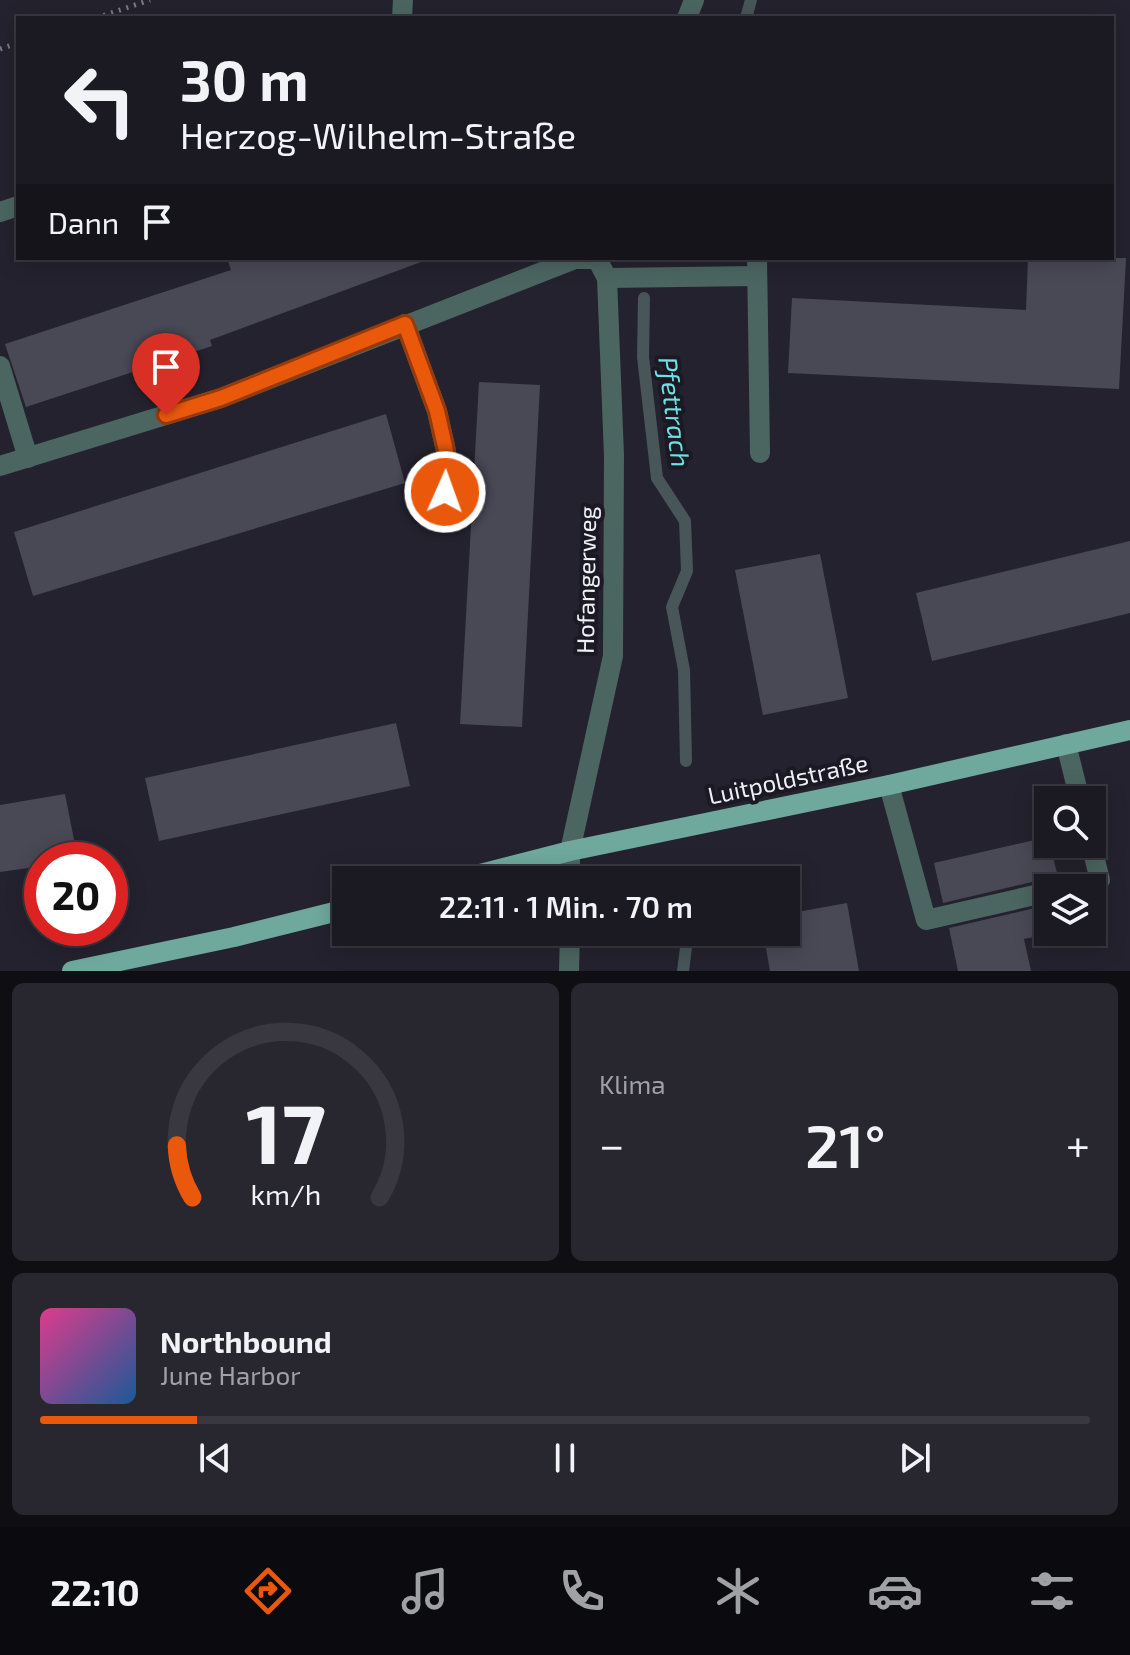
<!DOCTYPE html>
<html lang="de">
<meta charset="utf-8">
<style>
:root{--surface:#1b1a22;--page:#28272f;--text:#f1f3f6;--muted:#a0a1a5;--line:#393840;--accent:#ea580c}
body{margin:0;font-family:"Exo 2",sans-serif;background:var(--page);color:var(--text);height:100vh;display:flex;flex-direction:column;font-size:30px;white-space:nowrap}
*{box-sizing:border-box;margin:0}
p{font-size:26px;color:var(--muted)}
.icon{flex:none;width:44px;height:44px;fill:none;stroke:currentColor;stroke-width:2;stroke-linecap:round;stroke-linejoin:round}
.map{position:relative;height:971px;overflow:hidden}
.panel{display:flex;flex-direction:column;gap:12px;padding:12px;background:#0f0e13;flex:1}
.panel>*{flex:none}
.banner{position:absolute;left:16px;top:16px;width:1098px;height:244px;border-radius:0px;box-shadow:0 4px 20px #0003,0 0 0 2px var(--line);background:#1b1a22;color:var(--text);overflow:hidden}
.buttons{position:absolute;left:1034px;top:786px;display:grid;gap:16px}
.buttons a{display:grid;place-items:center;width:72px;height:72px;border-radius:0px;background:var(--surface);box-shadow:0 4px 20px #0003,0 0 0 2px var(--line);font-size:40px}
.speed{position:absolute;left:24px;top:842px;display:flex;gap:16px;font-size:40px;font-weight:700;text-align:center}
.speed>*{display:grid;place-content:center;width:104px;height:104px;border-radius:50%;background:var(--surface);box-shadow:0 4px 20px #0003,0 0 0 2px var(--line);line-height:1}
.speed .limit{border:12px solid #d22;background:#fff;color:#111}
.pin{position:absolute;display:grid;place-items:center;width:68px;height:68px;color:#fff;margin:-82px -34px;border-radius:50% 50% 50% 0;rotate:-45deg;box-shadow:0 0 8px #0007}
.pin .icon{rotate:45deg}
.me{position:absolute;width:88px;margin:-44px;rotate:2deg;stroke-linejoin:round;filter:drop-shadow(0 0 6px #0008)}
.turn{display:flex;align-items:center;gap:28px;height:168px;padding:0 32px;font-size:36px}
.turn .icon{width:104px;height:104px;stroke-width:2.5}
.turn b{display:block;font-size:56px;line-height:68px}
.then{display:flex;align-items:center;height:76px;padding:0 32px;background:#0003;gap:16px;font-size:30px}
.big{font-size:60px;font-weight:600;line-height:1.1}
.panel .tile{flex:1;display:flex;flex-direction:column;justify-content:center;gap:12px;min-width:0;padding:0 28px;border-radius:12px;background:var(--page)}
.panel .dial{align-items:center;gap:0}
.dial svg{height:208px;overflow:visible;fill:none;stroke:var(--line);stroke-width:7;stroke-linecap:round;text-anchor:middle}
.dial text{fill:var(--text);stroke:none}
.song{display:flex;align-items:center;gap:24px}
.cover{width:96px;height:96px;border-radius:12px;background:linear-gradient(135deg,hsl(330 70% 55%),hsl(210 70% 35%))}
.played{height:8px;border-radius:4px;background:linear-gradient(90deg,var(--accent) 15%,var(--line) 15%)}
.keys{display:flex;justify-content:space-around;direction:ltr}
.heat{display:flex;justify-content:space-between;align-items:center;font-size:44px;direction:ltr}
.panel .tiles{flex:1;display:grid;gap:12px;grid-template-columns:1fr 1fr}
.tile:last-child{grid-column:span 2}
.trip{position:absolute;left:332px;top:866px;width:468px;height:80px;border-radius:0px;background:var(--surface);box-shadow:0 4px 20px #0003,0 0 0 2px var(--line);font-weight:600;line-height:80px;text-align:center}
.menu{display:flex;height:128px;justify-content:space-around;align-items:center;background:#0b0a0e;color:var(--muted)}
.menu .icon{width:56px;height:56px}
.menu .current{color:var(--accent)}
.menu b{font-size:36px;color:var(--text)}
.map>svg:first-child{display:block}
</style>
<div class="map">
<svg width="1130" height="971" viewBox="0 0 1130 971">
<rect width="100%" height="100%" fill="#24222e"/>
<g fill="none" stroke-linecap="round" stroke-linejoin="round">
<g stroke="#485659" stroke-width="12">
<path d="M 746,18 L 751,0"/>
<path d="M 644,298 L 643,357 L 657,478 L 685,521 L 687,571 L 672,607 L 684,670 L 686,761"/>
<path d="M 683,971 L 688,932"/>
</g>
</g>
<g fill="#494855">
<path d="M 227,258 L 420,258 L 421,262 L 210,340 L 212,346 L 26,407 L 5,344 L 231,270 Z"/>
<path d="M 1028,258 L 1126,258 L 1119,389 L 788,373 L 792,298 L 1026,310 Z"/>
<path d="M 479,382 L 540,385 L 522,727 L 460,724 Z"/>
<path d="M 386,414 L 405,483 L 33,596 L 14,532 Z"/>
<path d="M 1130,541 L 1130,613 L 932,661 L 916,593 Z"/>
<path d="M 820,554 L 848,698 L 763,715 L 735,570 Z"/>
<path d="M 396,723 L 410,786 L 159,841 L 145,778 Z"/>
<path d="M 65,794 L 78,860 L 42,860 L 42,866 L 0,872 L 0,805 Z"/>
<path d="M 1048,837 L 1058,877 L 1054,881 L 1045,879 L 943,903 L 934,863 Z"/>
<path d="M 847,903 L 859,971 L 770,971 L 763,932 L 786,932 L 786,914 Z"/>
<path d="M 1048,905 L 1048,932 L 1057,932 L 1024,939 L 1031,971 L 958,971 L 949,928 Z"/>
</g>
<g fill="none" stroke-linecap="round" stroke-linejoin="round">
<g stroke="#7a7983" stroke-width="5" stroke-dasharray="2 6" stroke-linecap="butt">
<path d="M 96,18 L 150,0"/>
<path d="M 0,49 L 18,43"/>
</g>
<g stroke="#4b6661" stroke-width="20">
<path d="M 402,18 L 403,0"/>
<path d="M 687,18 L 694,0"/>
<path d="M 0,212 L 18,206"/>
<path d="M 757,258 L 760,453"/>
<path d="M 607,278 L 757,276"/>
<path d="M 405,324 L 437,411 L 446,451 L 445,492"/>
<path d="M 0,366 L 28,458"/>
<path d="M 0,466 L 221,398 L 575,259 L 597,259"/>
<path d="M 1066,744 L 1080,800"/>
<path d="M 889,785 L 926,920 L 1048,892"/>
<path d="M 570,880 L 570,851 L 613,656 L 614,456 L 607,278 L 597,259"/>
<path d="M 1065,888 L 1100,880 L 1091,844"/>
<path d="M 569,971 L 570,932"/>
</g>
<g stroke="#6fa99e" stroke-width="20">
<path d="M 457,880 L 570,851 L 889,785 L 1130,730"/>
<path d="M 72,971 L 234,937 L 346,909"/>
</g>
</g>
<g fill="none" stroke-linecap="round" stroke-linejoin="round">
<defs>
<path id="route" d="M 166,415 L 221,398 L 405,324 L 437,411 L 446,451 L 445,492"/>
</defs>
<use href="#route" stroke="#983908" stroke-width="20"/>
<use href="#route" stroke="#ea580c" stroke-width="14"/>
</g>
<g text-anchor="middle" stroke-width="8" stroke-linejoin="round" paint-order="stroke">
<g font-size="24" fill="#efeff7" stroke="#1a1924">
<text transform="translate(587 580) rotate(-89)" y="8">Hofangerweg</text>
<text transform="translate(788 780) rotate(-12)" y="8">Luitpoldstraße</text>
</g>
<g font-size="26" font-style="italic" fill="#6fe1e5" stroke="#1a1924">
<text transform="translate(674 412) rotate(83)" y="9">Pfettrach</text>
</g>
</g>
</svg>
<div class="buttons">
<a><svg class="icon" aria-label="search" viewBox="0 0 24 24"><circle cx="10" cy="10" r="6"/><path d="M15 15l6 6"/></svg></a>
<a><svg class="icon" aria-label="layers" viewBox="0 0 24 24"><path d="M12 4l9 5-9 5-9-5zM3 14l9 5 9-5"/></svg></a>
</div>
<div class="speed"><div class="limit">20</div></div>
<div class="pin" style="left:166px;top:415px;background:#d93025"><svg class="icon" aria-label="arrive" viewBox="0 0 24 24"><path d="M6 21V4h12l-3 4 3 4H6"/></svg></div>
<svg class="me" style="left:445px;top:492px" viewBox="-20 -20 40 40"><circle r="17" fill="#ea580c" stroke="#fff" stroke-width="3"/><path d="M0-11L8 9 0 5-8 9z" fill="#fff"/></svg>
<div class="trip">22:11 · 1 Min. · 70 m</div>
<div class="banner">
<div class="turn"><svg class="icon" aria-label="left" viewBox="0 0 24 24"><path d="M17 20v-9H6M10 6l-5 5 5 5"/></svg><div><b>30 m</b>Herzog-Wilhelm-Straße</div></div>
<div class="then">Dann<svg class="icon" aria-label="arrive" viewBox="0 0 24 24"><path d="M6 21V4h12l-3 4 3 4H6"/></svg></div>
</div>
</div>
<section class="panel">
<div class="tiles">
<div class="tile dial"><svg viewBox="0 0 100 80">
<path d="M14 69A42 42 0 1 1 86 69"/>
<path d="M14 69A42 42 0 0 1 8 49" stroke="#ea580c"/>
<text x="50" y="56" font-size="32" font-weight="700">17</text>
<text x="50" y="72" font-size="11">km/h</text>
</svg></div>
<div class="tile"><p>Klima</p>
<div class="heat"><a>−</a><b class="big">21°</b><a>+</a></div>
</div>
<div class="tile">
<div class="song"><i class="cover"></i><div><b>Northbound</b><p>June Harbor</p></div></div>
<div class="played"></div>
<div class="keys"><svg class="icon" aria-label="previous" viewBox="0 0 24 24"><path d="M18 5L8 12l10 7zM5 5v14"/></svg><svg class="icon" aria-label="pause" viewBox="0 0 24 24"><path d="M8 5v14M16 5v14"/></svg><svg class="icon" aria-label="next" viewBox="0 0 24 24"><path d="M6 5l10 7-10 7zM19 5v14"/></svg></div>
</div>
</div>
</section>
<nav class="menu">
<b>22:10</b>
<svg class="icon current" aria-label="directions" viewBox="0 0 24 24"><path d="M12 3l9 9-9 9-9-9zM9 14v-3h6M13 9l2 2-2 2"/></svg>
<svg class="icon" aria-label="music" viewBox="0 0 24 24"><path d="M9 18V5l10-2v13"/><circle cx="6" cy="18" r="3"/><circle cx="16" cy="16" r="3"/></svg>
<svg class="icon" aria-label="phone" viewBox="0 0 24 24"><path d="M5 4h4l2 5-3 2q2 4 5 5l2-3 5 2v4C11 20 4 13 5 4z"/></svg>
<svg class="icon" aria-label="climate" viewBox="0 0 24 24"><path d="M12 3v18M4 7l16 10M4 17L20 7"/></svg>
<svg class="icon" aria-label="car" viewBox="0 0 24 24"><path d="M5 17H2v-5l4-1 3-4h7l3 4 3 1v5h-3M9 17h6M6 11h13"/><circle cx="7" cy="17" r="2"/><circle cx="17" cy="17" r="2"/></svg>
<svg class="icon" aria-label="filters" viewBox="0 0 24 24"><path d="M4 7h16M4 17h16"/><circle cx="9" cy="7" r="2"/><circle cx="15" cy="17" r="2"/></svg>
</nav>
